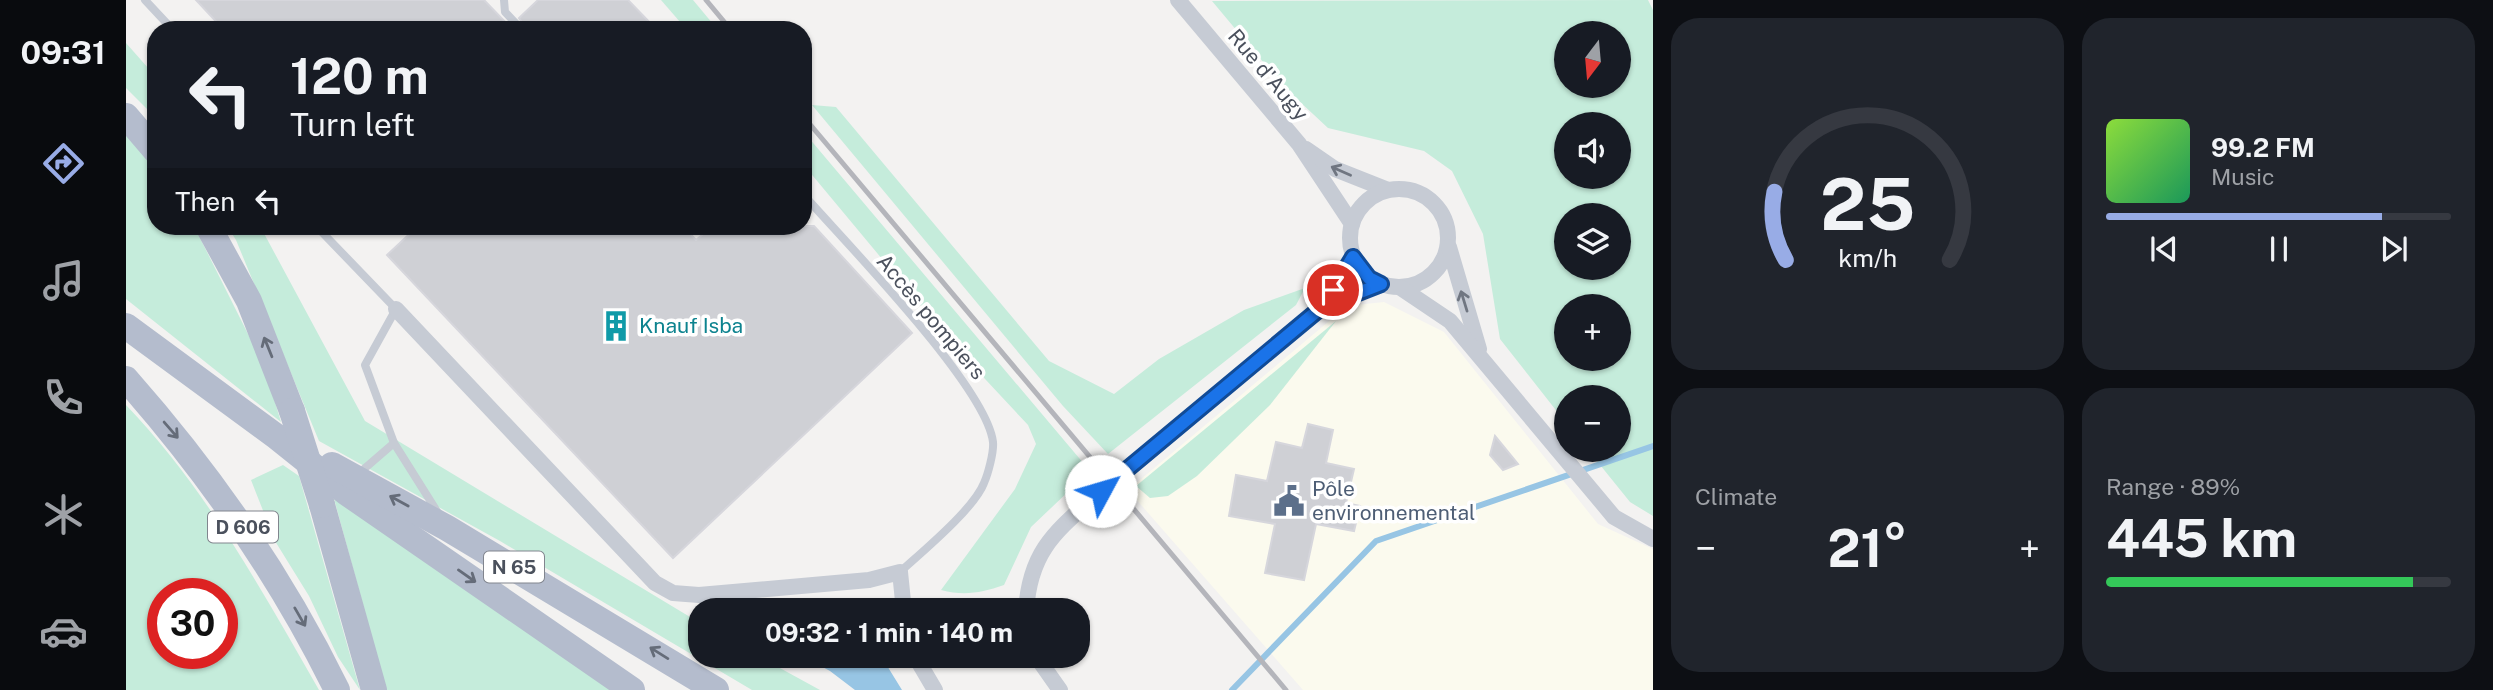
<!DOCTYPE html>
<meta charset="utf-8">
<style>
:root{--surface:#171b24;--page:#20242c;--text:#f1f3f6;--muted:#9ea1a6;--line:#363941;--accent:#98ace6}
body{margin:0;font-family:"Public Sans",sans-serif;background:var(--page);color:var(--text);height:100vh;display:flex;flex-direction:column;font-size:26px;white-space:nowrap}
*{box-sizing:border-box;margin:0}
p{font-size:23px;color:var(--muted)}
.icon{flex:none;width:38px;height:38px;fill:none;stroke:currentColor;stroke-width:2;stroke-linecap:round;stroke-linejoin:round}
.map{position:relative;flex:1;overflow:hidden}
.side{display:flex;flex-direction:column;gap:18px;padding:18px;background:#0d0f14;width:840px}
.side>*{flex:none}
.hud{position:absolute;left:21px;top:21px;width:665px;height:214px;border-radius:28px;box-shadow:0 2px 5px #0004;background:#171b24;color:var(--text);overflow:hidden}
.needle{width:46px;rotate:196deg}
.fabs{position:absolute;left:1428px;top:21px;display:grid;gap:14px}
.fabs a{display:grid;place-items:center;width:77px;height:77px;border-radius:50%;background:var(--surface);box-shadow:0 2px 5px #0004;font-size:35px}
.speed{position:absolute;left:21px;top:578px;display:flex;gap:14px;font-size:35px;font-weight:700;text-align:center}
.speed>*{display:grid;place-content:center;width:91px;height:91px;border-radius:50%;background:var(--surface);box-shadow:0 2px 5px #0004;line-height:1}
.speed .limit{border:10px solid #d22;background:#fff;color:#111}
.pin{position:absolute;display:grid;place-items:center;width:60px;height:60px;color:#fff;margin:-30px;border:4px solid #fff;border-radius:50%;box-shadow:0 2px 7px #0007}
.me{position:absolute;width:77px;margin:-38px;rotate:51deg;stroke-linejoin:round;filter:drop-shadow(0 0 5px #0008)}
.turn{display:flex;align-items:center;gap:24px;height:147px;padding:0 28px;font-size:32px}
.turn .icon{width:91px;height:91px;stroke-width:2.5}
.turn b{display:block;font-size:49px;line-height:60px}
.then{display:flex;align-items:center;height:66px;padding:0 28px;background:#0003;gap:14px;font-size:26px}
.big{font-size:52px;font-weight:700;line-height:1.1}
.side .card{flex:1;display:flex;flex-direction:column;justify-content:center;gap:10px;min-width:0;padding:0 24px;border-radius:28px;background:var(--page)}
.side .dial{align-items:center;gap:0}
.dial svg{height:182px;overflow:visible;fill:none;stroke:var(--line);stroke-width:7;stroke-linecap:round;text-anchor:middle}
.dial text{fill:var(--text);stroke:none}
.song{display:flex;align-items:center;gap:21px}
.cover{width:84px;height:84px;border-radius:10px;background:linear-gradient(135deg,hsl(90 70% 55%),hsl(150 70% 35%))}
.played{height:7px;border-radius:4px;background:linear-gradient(90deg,var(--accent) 80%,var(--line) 80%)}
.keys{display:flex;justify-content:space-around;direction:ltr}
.heat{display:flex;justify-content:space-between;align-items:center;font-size:38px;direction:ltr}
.charge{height:10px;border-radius:5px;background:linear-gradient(90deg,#34c759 89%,var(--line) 0)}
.side .tiles{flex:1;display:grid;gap:18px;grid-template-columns:repeat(2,1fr)}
.trip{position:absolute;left:562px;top:598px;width:402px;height:70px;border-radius:28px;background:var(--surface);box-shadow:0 2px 5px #0004;font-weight:700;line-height:70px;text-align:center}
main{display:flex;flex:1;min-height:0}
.tab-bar{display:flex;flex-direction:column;width:126px;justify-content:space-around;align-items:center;background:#090b0e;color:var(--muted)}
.tab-bar .icon{width:49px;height:49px}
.tab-bar .current{color:var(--accent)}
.tab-bar b{font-size:32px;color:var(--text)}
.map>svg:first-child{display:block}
</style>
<main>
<nav class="tab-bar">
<b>09:31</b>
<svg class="icon current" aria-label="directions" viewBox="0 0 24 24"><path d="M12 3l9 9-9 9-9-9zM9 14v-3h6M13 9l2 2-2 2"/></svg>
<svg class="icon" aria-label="music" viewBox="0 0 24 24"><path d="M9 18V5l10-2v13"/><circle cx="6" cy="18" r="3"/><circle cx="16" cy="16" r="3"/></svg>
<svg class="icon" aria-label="phone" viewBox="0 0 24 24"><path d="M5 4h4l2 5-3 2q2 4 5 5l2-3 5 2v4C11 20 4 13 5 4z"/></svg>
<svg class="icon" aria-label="climate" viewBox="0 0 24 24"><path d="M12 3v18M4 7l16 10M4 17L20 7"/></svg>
<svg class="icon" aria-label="car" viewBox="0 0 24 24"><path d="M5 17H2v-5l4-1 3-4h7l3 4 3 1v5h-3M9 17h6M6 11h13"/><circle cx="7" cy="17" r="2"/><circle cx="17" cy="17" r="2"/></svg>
</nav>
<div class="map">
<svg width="1527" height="690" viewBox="0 0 1527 690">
<rect width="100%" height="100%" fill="#f3f2f1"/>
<path fill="#fbfaee" d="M 1258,302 L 1318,332 L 1472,524 L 1527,549 L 1527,690 L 1177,690 L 1002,490 L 1221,306 Z"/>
<g fill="#c5ecdb" fill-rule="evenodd">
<path d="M 535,0 L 567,0 L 592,30 L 561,30 Z"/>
<path d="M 1522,0 L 1527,10 L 1527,516 L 1504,502 L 1462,450 L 1493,450 L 1493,397 L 1440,397 L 1440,423 L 1374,339 L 1357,234 L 1326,171 L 1298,151 L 1202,128 L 1158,87 L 1086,1 ZM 1440,33 L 1493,33 L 1493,86 L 1440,86 ZM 1440,124 L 1493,124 L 1493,177 L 1440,177 ZM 1440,215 L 1493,215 L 1493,268 L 1440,268 ZM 1440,306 L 1493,306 L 1493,359 L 1440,359 Z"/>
<path d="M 0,43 L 30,77 L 30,118 L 0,88 Z"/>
<path d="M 686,105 L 710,107 L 923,361 L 988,394 L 1033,359 L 1118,310 L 1179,288 L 1170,305 L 982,454 L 937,406 Z"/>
<path d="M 0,131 L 30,168 L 30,226 L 68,226 L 138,366 L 155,422 L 0,299 Z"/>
<path d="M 677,131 L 964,471 L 905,527 L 878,585 C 855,593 838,596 815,590 L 889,489 L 910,444 L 902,425 L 831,349 L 677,164 Z"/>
<path d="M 101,226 L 134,226 L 239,421 L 574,623 L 574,656 L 632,656 L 694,690 L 626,690 L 374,541 L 193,441 L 110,240 Z"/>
<path d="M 1210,321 L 1144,405 L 1071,476 L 1042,496 L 1024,498 L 1010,486 Z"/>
<path d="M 0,405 C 79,487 137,592 193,690 L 0,690 ZM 96,593 L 96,653 L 37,653 L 37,593 Z"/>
<path d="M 157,465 L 173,476 L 234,690 L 212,657 L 183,596 L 149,541 L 125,480 Z"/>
<path d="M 207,495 L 486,690 L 260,690 Z"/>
</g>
<path fill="#97c5e4" d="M 676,656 L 755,656 L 776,690 L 729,690 L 704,671 Z"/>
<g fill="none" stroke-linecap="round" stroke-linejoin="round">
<path stroke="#97c5e4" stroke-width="6" d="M 1106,690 L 1250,541 L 1527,446"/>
</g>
<g fill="#cfd0d5" stroke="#d6d6dc" stroke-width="2">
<path d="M 70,0 L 358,0 L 387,30 L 98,30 Z"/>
<path d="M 412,0 L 502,0 L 531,30 L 402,30 L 393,18 Z"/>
<path d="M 292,226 L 557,226 L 570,240 L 587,226 L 688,226 L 786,333 L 547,558 L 261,255 Z"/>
<path d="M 1182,424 L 1207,430 L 1200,463 L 1228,469 L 1220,503 L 1234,506 L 1228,531 L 1190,524 L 1178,580 L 1139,573 L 1149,524 L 1103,516 L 1110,475 L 1141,481 L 1150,442 L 1176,448 Z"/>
<path d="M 1369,436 L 1392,464 L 1377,470 L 1364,455 Z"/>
</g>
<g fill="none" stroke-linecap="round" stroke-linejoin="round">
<g stroke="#c6cbd4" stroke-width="8">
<path d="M 19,0 L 47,30"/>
<path d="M 378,0 L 379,12 L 396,30"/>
<path d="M 677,194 C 719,242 860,386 867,442 C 868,452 862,474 858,483 C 848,509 796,552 774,572"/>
<path d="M 190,226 L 270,309 L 239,365 L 268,443 L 312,513"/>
<path d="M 231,475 L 268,443"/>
</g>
<g stroke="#c6cbd4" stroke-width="16">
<path d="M 1052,0 L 1173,144 L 1226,224"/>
<path d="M 1180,149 L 1209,169 L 1262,190"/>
<circle cx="1273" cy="238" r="49"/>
<path d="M 1323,247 L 1353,349"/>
<path d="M 1275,288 L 1324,321 L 1488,517 L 1527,539"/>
<path d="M 1196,307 L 1227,257"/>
<path d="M 270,309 L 529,583 L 547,593 L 573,595 L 743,580 L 774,572 L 778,611"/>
<path d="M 998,473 L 1196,307 L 1255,284"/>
<path d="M 900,611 C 904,548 932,530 975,491"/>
<path d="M 789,656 L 809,690"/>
<path d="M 910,656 L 934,690"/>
</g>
<g stroke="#b4bccd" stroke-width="26">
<path d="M 0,116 L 30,151"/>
<path d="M 82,226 L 123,301 L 166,411"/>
<path d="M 0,326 L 151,437 L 221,493 L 506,690"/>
<path d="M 0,379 C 84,474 155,576 211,690"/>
<path d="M 206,465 L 321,528 L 590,690"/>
<path d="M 196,505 L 248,690"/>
</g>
<g stroke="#b4b5bb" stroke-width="5">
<path d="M 580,0 L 605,30"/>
<path d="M 677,116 L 1160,690"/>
</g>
<path stroke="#c6cbd4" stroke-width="16" d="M 975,491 L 998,473"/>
<path stroke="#b4bccd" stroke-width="26" d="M 166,411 L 196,505"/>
</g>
<defs><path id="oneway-shaft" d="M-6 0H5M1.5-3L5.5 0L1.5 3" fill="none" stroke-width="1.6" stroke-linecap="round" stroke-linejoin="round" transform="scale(1.75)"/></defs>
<g stroke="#707681">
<use href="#oneway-shaft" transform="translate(1215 171) rotate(-156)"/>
<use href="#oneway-shaft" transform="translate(1338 301) rotate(-107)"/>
</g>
<g stroke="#656c79">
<use href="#oneway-shaft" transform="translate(142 347) rotate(-112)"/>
<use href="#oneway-shaft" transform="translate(45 430) rotate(49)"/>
<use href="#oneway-shaft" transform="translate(273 501) rotate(-151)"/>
<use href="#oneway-shaft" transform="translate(341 576) rotate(35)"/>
<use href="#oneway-shaft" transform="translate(174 617) rotate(60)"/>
<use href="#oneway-shaft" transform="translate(533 653) rotate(-148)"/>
</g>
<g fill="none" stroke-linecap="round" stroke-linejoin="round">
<defs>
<path id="route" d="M 975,491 L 1196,307 L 1255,284 L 1243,278 L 1227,257 L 1207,290"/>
</defs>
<use href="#route" stroke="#114b97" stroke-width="18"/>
<use href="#route" stroke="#1a73e8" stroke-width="12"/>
</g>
<defs>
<symbol id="building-bare" viewBox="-9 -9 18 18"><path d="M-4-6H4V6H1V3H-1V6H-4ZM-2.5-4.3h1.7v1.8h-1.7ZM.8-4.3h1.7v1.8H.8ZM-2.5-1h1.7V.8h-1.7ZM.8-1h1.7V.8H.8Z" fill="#0f9aa8" stroke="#fff" stroke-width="2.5" paint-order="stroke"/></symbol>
<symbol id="civic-bare" viewBox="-9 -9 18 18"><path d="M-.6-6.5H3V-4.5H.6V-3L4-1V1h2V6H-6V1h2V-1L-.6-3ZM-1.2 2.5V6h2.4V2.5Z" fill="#5c6f8a" stroke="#fff" stroke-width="2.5" paint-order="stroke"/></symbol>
</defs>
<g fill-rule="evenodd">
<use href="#building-bare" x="468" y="304" width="44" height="44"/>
<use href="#civic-bare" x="1141" y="479" width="44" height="44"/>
</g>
<g text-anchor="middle" stroke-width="7" stroke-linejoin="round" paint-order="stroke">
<g fill="#fff" stroke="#81858e" stroke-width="2">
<rect x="82" y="511.5" width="70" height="31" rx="5"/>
<rect x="358" y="551.5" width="60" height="31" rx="5"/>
</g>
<g font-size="19" font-weight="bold" fill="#4b515d">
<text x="117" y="534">D 606</text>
<text x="388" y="574">N 65</text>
</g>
<g font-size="21" fill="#4b515d" stroke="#fff">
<text transform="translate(1142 75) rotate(50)" y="7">Rue d'Augy</text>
<text transform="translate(805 317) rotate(50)" y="7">Accès pompiers</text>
</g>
<g font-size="21" fill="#0d838f" stroke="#fff" text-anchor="start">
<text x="513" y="333">Knauf Isba</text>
</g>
<g font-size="21" fill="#4e5e75" stroke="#fff" text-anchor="start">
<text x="1186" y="496">Pôle<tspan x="1186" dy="24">environnemental</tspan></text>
</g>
</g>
</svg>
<div class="fabs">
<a><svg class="needle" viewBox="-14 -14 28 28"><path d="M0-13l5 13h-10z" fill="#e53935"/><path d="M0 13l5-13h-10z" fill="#9ea1a6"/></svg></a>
<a><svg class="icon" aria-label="sound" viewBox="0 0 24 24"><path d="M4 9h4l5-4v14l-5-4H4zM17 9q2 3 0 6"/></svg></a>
<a><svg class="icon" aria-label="layers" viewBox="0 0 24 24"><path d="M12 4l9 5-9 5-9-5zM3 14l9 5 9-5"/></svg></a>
<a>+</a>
<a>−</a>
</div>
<div class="speed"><div class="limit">30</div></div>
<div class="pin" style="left:1207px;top:290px;background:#d93025"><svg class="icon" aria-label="arrive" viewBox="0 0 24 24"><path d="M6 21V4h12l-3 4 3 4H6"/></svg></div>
<svg class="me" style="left:975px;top:491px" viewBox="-20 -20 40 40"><circle r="19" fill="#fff"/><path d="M0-13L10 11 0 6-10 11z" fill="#1a73e8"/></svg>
<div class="trip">09:32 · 1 min · 140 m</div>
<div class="hud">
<div class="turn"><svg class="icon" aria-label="left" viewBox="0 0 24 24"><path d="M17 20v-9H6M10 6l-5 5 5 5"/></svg><div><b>120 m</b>Turn left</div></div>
<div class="then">Then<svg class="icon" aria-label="left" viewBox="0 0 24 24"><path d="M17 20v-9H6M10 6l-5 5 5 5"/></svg></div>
</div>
</div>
<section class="side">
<div class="tiles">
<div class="card dial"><svg viewBox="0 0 100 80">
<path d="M14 69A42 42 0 1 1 86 69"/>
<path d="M14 69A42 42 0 0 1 9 39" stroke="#98ace6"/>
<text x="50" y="56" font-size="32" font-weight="700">25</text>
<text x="50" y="72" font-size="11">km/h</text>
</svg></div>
<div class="card">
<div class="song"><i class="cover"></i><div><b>99.2 FM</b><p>Music</p></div></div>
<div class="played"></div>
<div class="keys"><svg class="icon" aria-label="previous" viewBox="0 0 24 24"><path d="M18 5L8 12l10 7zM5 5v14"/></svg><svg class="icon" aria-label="pause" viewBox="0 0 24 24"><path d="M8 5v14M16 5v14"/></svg><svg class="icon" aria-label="next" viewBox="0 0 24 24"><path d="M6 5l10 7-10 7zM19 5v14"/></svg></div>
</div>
<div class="card"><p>Climate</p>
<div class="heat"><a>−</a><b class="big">21°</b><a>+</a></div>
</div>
<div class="card"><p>Range · 89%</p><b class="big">445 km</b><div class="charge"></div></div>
</div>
</section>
</main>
